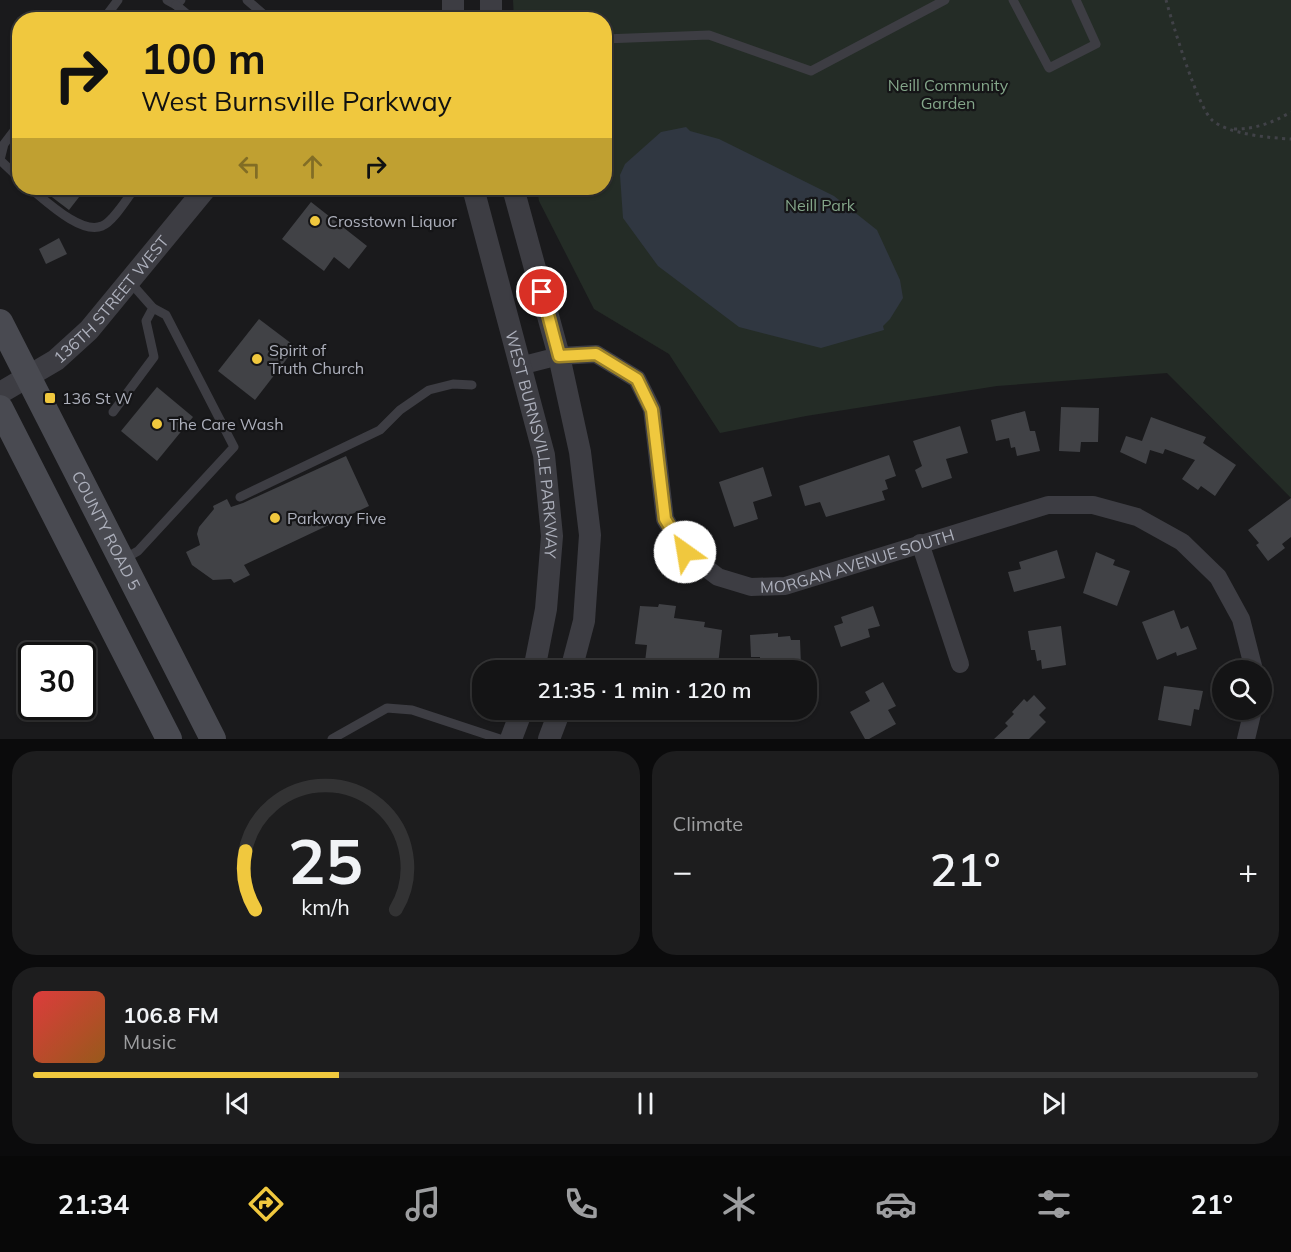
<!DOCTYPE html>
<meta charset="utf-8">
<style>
:root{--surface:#141415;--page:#1d1d1e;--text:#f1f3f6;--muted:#9d9ea0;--line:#333334;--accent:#f0c83e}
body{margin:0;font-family:Mulish,sans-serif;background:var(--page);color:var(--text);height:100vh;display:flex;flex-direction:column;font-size:22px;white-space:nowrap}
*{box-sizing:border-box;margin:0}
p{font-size:20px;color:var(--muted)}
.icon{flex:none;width:33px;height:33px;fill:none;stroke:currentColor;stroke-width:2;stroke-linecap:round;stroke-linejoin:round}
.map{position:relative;height:739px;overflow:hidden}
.side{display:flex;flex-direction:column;gap:12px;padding:12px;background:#0b0b0c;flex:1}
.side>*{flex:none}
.banner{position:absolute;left:12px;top:12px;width:600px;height:183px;border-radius:24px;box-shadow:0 2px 4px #0004,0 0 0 2px var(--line);background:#f0c83e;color:#111;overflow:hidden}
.fabs{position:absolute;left:1212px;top:660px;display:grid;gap:12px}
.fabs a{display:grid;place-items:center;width:60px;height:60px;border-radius:50%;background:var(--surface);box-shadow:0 2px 4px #0004,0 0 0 2px var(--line);font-size:30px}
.speed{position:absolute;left:18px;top:642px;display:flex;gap:12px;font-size:30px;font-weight:700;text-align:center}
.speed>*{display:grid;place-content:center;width:78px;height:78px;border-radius:50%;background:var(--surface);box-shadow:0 2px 4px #0004,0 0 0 2px var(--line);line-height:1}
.speed .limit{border:3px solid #111;border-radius:9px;background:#fff;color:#111}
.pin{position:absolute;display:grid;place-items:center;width:51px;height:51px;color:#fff;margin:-26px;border:3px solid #fff;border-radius:50%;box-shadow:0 2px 6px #0007}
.me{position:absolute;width:66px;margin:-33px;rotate:328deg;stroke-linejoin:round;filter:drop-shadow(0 0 4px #0008)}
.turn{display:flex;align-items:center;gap:21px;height:126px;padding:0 30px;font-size:27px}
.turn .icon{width:78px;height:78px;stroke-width:2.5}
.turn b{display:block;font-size:42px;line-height:51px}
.lanes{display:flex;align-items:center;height:57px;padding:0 30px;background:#0003;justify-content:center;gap:30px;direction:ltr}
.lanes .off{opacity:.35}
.big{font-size:45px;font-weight:600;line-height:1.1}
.side .tile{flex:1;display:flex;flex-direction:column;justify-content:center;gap:9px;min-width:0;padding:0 21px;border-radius:24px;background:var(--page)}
.side .dial{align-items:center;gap:0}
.dial svg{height:156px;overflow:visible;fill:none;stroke:var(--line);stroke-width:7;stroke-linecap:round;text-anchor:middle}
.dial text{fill:var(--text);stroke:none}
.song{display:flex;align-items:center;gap:18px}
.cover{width:72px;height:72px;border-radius:9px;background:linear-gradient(135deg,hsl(0 70% 55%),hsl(30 70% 35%))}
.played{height:6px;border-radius:3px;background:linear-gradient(90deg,var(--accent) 25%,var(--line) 25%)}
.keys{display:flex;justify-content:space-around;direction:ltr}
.heat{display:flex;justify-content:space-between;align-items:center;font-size:33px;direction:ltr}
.side .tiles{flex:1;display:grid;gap:12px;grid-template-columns:1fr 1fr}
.tile:last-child{grid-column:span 2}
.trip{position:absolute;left:472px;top:660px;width:345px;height:60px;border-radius:24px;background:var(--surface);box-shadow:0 2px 4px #0004,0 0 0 2px var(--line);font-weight:600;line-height:60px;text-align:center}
.menu{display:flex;height:96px;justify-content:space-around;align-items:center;background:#080808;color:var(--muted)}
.menu .icon{width:42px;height:42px}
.menu .selected{color:var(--accent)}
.menu b{font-size:27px;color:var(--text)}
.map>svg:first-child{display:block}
</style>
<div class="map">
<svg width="1291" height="739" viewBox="0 0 1291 739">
<rect width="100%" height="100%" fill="#1a1a1c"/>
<path fill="#242c26" d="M 513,0 L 1291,0 L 1291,498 L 1167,373 L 997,386 L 806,416 L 720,433 L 669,354 L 594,309 L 539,201 L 537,188 L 604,188 L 604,20 L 514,19 Z"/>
<path fill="#303741" d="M 686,127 L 690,131 L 719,139 L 834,196 L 877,230 L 900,280 L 903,298 L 890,319 L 883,326 L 884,330 L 821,348 L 739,327 L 658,266 L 623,218 L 620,175 L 625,164 L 661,132 Z"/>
<g fill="#414246">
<path d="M 40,188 L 86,188 L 69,210 Z"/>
<path d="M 311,202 L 367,246 L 349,269 L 334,257 L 324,271 L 282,239 Z"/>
<path d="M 59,238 L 67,254 L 46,264 L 39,249 Z"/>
<path d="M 259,319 L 296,347 L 255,400 L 218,371 Z"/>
<path d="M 157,387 L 193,417 L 157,461 L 121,431 Z"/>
<path d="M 1061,407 L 1099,408 L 1098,442 L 1081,442 L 1080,452 L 1059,451 Z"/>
<path d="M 1025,411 L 1030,431 L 1035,431 L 1040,451 L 1017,456 L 1015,447 L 1011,448 L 1009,438 L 996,441 L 991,420 Z"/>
<path d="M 1151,417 L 1206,437 L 1203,443 L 1236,465 L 1215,496 L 1201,486 L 1198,490 L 1182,479 L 1195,460 L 1165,449 L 1163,454 L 1150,450 L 1146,464 L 1120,452 L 1126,436 L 1142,441 Z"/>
<path d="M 960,426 L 968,453 L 946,459 L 952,478 L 922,488 L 915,470 L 922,466 L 913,441 Z"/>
<path d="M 889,455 L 896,476 L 885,480 L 888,489 L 882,491 L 885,500 L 826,517 L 820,502 L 805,506 L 799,486 Z"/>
<path d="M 346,456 L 369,506 L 244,565 L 250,575 L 234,583 L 231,579 L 213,580 L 192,565 L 186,552 L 200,545 L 197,534 L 199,527 L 214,509 L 213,506 L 227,499 L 231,507 L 243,503 Z"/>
<path d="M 763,467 L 772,496 L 753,502 L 758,519 L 734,527 L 719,482 Z"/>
<path d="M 1291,498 L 1291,537 L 1282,544 L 1285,548 L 1268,561 L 1256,545 L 1259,543 L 1248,530 Z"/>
<path d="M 1057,550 L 1065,578 L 1014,592 L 1008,572 L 1021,569 L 1019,562 Z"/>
<path d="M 1096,552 L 1115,560 L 1113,565 L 1130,571 L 1117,606 L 1083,593 Z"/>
<path d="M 659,604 L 676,606 L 674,618 L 705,622 L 704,627 L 722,630 L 718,665 L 667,659 L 666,664 L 645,662 L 647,645 L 635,644 L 640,606 L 658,607 Z"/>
<path d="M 873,606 L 880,626 L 868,629 L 870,637 L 841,647 L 834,626 L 843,623 L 841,617 Z"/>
<path d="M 1174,610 L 1181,629 L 1188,626 L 1197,649 L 1177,656 L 1176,652 L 1157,660 L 1142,622 Z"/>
<path d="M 1061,626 L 1066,665 L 1042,669 L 1041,660 L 1037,661 L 1035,650 L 1031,650 L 1028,631 Z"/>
<path d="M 778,633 L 778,637 L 790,636 L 791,640 L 800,640 L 801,665 L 760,668 L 760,657 L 751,657 L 750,635 Z"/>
<path d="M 883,682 L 896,706 L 888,710 L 896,724 L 869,739 L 865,739 L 850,712 L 870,701 L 865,692 Z"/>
<path d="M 1164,686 L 1203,691 L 1199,710 L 1194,709 L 1191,726 L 1158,720 Z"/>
<path d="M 1034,695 L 1046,708 L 1039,715 L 1046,722 L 1029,739 L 994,739 L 1008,726 L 1005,723 L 1014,714 L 1012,712 L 1024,699 L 1027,702 Z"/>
</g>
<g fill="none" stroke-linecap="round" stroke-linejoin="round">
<g stroke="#414248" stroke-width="3" stroke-dasharray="3 4.5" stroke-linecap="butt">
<path d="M 1166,0 C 1172,22 1198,108 1212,120 C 1227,134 1270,138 1291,139"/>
<path d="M 1234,129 C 1256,129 1272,123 1291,112"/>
</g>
<g stroke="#3d3d43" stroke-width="9">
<path d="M 167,0 L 176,5 L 181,0"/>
<path d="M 247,0 L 270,20"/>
<path d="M 1013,0 L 1049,68 L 1096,44 L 1076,0"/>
<path d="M 176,5 L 194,20"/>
<path d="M 103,20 L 118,0"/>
<path d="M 604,39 L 709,35 L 811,71 L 945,0"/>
<path d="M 0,160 L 4,144 L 20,123"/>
<path d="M 0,160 L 20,179"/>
<path d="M 30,188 C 45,200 81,235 102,226 C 113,222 128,197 135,188"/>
<path d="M 113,412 L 154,357 L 146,321 L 153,308 L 130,282"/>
<path d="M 240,497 L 380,430 L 400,410 L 429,390 L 453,384 L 472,385"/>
<path d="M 124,559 L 138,551 L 234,447 L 166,315 L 153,308"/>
<path d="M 332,739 L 387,708 L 412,710 L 500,739"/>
</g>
<g stroke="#3d3d43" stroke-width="18">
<path id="s1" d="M 520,366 L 559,356 L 596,354 L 637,379 L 652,409 L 665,519 L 685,552 L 718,577 L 751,587 L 785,586 L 1048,505 L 1093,505 L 1137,517 L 1182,542 L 1218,577 L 1241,619 L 1254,670"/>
<path d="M 920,543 L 960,664"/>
<path d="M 1246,739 L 1253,710"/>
</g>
<g stroke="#3d3d43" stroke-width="22">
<path d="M 491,0 L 491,20"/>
<path d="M 453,20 L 453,0"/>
<path id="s2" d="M 473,188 L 544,455 L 552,536 L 546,609 L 534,670"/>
<path d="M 513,188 L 559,356 L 580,452 L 590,535 L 584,621 L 571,670"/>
<path id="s3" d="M 0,393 L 56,360 L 89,330 L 206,188"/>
<path d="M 511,739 L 522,710"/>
<path d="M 549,739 L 560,710"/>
</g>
<g stroke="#494a51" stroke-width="26">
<path id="s4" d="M 0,322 L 213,739"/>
<path d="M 0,408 L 169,739"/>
</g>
</g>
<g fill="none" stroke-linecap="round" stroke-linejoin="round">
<defs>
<path id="route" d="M 542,292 L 559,356 L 596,354 L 637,379 L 652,410 L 665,519 L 685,552"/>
</defs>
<use href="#route" stroke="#9c8228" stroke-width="15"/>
<use href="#route" stroke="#f0c83e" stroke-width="10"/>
</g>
<g fill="#f0c83e" stroke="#151517" stroke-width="2">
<circle cx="315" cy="221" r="6"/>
<circle cx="257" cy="359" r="6"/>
<rect x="44" y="392" width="12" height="12" rx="3"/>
<circle cx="157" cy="424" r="6"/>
<circle cx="275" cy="518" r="6"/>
</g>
<g text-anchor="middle" stroke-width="4.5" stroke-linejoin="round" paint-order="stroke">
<g font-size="16" fill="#84a68a" stroke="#151517">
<text x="948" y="91">Neill Community<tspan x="948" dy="18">Garden</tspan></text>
<text x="820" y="211">Neill Park</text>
</g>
<g font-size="16" fill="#adb0bc" stroke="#151517" text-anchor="start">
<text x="327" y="227">Crosstown Liquor</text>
<text x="269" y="356">Spirit of<tspan x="269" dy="18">Truth Church</tspan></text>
<text x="62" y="404">136 St W</text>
<text x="169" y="430">The Care Wash</text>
<text x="287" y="524">Parkway Five</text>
</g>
<g font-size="16" fill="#adb0bc" stroke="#151517">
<text dy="6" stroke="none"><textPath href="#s3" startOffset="147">136TH STREET WEST</textPath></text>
<text dy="6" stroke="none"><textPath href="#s2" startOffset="264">WEST BURNSVILLE PARKWAY</textPath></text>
<text dy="6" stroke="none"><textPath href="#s4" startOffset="234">COUNTY ROAD 5</textPath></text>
<text dy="6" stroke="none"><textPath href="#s1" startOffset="494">MORGAN AVENUE SOUTH</textPath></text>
</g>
</g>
</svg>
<div class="fabs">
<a><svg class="icon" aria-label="search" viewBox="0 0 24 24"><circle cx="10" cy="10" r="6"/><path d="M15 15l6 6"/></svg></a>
</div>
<div class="speed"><div class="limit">30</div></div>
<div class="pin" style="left:542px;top:292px;background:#d93025"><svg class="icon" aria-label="arrive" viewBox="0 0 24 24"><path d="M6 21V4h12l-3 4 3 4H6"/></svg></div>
<svg class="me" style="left:685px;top:552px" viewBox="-20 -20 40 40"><circle r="19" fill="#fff"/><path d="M0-13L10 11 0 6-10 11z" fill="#f0c83e"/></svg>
<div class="trip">21:35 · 1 min · 120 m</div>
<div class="banner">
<div class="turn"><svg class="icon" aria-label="right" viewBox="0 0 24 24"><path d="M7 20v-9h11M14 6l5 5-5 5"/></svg><div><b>100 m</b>West Burnsville Parkway</div></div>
<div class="lanes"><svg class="icon off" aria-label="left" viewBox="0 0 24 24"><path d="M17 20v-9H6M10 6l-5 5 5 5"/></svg><svg class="icon off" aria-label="ahead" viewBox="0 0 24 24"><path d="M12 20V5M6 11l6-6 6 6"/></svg><svg class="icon" aria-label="right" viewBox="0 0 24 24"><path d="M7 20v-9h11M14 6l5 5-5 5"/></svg></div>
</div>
</div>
<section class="side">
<div class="tiles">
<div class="tile dial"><svg viewBox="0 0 100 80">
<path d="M14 69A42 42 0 1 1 86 69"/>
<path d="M14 69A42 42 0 0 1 9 39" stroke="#f0c83e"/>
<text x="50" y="56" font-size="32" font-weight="700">25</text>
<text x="50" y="72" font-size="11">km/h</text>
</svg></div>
<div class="tile"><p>Climate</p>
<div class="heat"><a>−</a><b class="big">21°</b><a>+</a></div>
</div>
<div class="tile">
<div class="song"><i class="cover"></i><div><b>106.8 FM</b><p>Music</p></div></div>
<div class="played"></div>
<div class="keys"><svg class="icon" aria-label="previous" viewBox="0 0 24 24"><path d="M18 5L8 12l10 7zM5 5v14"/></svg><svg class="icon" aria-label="pause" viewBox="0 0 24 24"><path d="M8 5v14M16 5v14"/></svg><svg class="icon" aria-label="next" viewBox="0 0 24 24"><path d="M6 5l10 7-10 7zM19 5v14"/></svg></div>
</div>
</div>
</section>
<nav class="menu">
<b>21:34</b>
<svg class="icon selected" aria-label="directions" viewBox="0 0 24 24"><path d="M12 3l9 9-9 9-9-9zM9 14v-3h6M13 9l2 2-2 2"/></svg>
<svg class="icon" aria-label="music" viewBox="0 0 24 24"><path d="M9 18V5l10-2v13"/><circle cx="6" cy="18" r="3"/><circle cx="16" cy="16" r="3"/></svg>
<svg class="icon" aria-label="phone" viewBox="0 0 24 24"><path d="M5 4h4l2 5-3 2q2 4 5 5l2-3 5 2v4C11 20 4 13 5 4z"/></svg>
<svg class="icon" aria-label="climate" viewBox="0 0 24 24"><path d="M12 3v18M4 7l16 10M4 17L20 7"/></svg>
<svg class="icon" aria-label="car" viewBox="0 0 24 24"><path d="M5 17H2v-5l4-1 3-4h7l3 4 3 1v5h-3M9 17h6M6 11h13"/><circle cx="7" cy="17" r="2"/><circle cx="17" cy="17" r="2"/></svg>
<svg class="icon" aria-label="filters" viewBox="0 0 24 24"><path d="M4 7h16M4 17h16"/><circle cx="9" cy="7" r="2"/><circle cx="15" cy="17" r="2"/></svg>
<b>21°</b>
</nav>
